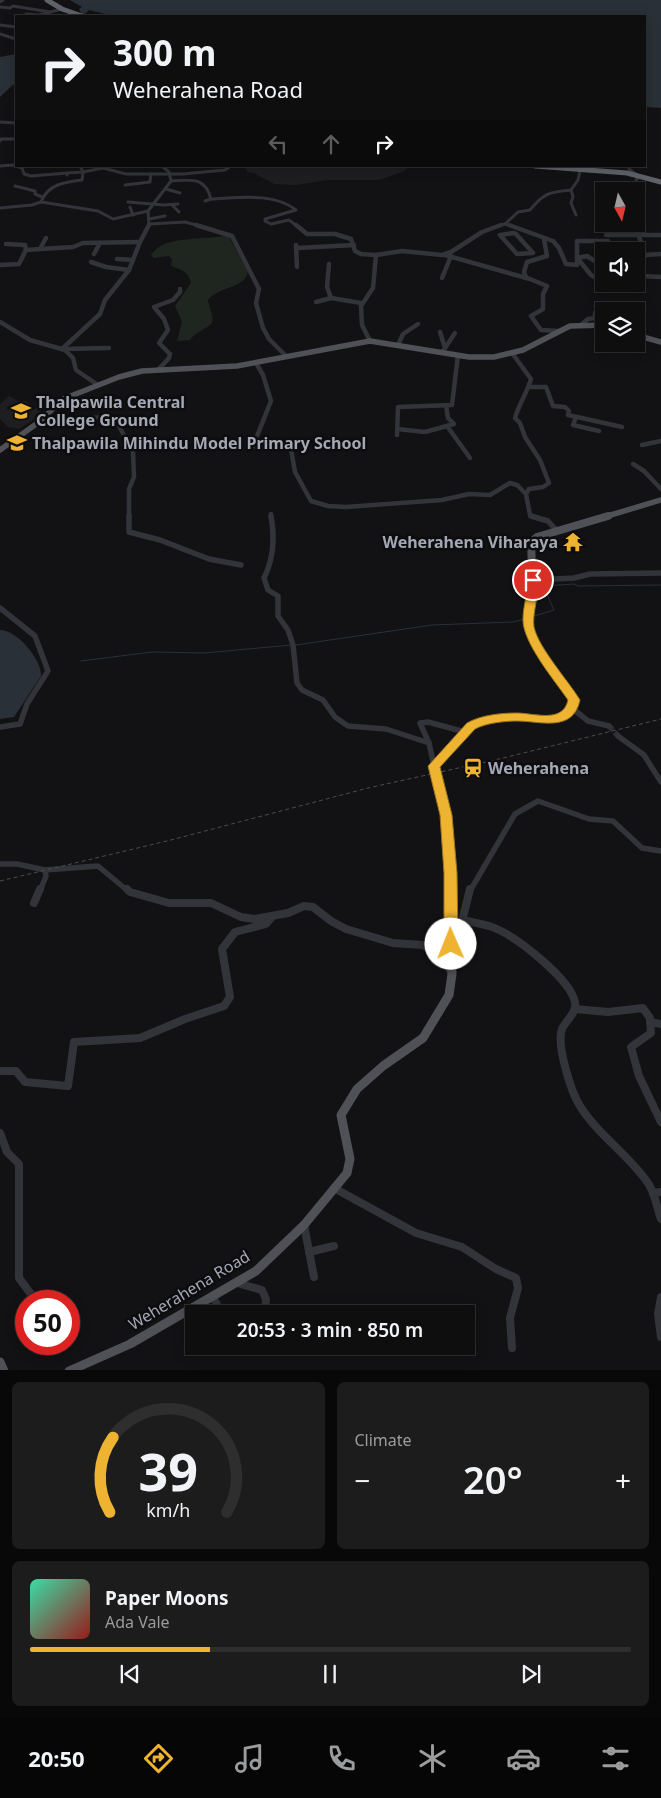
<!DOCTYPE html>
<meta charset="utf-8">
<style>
:root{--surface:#0e0e0f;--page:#1c1c1d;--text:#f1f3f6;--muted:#9b9c9e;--line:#2e2e2f;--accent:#eeb330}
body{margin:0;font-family:"Noto Sans",sans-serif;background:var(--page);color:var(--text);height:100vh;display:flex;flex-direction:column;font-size:19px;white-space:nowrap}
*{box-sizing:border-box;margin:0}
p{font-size:16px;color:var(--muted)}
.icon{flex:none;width:28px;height:28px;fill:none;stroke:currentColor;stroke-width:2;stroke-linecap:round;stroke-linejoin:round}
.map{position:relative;height:1370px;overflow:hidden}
.details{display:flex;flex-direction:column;gap:12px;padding:12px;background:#080808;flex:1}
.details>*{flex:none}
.banner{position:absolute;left:15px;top:15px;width:631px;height:152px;border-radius:0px;box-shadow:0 2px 12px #0003,0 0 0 1px var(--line);background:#0e0e0f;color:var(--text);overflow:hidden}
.needle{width:32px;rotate:172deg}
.buttons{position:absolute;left:595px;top:182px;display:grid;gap:10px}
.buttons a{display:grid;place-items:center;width:50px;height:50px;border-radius:0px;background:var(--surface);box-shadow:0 2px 12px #0003,0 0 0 1px var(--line);font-size:25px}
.speed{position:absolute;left:15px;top:1290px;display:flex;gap:10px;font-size:25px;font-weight:700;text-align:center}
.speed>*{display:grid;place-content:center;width:65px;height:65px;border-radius:50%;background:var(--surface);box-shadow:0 2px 12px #0003,0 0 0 1px var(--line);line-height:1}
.speed .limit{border:8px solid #d22;background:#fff;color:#111}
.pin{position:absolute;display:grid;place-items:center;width:42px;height:42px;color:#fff;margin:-21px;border:2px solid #fff;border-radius:50%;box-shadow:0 1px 5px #0007}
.me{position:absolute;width:55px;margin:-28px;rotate:359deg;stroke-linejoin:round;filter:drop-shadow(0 0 4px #0008)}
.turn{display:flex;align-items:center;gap:18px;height:105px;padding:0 15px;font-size:22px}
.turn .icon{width:65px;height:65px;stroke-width:2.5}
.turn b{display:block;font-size:35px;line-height:42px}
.lanes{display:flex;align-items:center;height:48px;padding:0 15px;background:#0003;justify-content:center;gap:25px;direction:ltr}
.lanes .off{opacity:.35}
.big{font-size:38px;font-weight:600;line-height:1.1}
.details .card{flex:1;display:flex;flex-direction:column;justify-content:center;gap:8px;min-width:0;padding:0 18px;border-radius:8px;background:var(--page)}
.details .dial{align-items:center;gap:0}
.dial svg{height:130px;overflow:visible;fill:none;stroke:var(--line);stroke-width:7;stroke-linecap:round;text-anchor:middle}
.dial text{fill:var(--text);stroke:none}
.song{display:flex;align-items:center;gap:15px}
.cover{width:60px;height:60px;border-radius:8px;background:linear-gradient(135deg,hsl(160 70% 55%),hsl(0 70% 35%))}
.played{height:5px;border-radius:2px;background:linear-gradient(90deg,var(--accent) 30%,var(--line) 30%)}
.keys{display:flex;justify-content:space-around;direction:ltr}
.heat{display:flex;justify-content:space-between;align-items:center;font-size:28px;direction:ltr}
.details .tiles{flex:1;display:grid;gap:12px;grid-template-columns:1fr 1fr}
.card:last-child{grid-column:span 2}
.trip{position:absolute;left:185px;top:1305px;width:290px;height:50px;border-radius:0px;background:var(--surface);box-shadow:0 2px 12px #0003,0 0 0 1px var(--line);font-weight:600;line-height:50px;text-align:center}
.tab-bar{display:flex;height:80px;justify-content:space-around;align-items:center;background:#060606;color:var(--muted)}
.tab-bar .icon{width:35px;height:35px}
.tab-bar .selected{color:var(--accent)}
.tab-bar b{font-size:22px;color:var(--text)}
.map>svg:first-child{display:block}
</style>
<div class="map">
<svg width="661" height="1371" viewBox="0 0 661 1371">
<rect width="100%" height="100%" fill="#121214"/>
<g fill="#1e1e21">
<path d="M 244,166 L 411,166 L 404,171 L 379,180 L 328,180 L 296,185 L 274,184 L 254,173 L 248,172 Z"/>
<path d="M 9,396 L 18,401 L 26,401 L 43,413 L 19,429 L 8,427 L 0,419 L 0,404 Z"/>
</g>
<path fill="#1e261f" d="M 228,235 L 248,272 C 244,289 219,286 208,300 C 209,309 214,315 212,323 C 206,329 194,333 190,340 L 177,341 L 182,322 L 175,306 L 191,283 C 189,272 181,269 171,266 L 172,259 L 169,256 L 154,258 L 151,255 C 164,234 207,241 228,235 Z"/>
<g fill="#293037">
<path d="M 70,0 L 661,0 L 661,108 L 645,107 L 645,16 L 113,16 L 89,10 L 83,16 L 75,16 L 81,13 L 79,9 L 82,7 Z"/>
<path d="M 16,54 L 16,82 L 0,97 L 0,57 Z"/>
<path d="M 0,630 C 17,630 42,660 41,676 L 14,717 L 0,719 Z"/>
</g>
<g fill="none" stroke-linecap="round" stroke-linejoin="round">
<g stroke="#293037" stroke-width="1">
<path d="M 531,617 L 554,610 L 543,586 L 574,584 L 578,586 L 661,585"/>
<path d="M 296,645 L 432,625 L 513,622 L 525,619"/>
<path d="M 81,661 L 152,652 L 204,653 L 292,645"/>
</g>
<path stroke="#2f3034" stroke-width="5.5" stroke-dasharray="5.5 3" stroke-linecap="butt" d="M 609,726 L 618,736"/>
<g stroke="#333439" stroke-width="3">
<path d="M 0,2 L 3,0"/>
<path d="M 0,7 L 10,8 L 13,6 L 50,12"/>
<path d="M 26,14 L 39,15 L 62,9"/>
<path d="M 0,25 L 16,27"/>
<path d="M 0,34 L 16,39"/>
<path d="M 0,122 L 16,123"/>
<path d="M 0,141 L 1,139 L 16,139"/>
<path d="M 0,166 L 13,165 L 22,168 L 24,174 L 31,176 L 67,173"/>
<path d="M 80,166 L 83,172 L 103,168 L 126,174 L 183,174 L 225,170 L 231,166"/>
<path d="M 629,166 L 629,169 L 637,175"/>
<path d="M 171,181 C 190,180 205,176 211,199 L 205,201"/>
<path d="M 125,185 L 150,182 L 151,174"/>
<path d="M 15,186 L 35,191 L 35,194 L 42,197"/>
<path d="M 166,189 L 180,193"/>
<path d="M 636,193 L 639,190 L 636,180 L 640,176"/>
<path d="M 211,199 C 238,198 273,192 296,210 L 265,219 L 265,221 L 271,224 L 289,220 L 297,226"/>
<path d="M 41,202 C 48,184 65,182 82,180 L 83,172 L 67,173 L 67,175"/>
<path d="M 128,202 L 164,205 L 178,204"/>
<path d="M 172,205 L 179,212"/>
<path d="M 130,207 L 133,215"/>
<path d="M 0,208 L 32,205 L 41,202 L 98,211 L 113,219 L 148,211"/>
<path d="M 576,215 L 571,203 L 573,197 L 571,190 L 578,180 L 580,171"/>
<path d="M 604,217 L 604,220"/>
<path d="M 149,219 L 165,216"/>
<path d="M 150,224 L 185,222 L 200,226"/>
<path d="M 505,224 L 518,212 L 530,210 C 544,193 549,192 571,190"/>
<path d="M 607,224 L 609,226"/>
<path d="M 149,226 L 148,211 L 171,181 L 169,172 L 162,166"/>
<path d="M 498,226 L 505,224 L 512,226"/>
</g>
<g stroke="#333439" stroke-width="4.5">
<path d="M 196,225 L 232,236 L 259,289 L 256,303 L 263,328 L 269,339 L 286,356"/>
<path d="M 296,225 L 307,234 L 335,234 L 351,239 L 355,251 L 361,254 L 376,255 L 402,251 L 442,255 L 451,252 L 482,232 L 501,225"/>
<path d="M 509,225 L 553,241 L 559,248 L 566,264 L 577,265 L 577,241 L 608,241"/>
<path d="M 608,225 L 610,228"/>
<path d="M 514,233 L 516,234 L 533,253 L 517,254 L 500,235 Z"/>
<path d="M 606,235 L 661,235"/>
<path d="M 6,244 L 25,245 L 26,250"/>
<path d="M 296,245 L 297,267"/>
<path d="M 297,248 L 354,245"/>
<path d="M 40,249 L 46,238"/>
<path d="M 94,254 L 100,243"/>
<path d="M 445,255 L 530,279 L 547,286 L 543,294 L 543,309 L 531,316 L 541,330 L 558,331"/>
<path d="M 645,255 L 661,254"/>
<path d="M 577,258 L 587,256 L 604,267"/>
<path d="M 117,259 L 133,260"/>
<path d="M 578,259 L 591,275 L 604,283"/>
<path d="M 636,260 L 645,256 L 639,236"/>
<path d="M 91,262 L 106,267 L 129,270"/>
<path d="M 636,262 L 642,276"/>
<path d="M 329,264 L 327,287 L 331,298 L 361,303"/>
<path d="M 0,265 L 19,264 L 26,250 L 73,247 L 83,243 L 140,242"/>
<path d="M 526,277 L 524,272 L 527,262 L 547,256 L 544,239"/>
<path d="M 442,278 L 451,256"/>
<path d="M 636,281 L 642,276 L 661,277"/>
<path d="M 608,284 L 618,284"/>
<path d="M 316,302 L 331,298"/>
<path d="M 0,322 L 30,340 L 65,350 L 73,358 L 76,370 L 98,385"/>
<path d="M 582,324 L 588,319 L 595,318 L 595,313 L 598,313"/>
<path d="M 440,332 L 445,348 L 442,352"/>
<path d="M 370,341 L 362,325 L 361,306 L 373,288 L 376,255"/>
<path d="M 398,345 L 403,334 L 418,324"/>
<path d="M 445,348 L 455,333"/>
<path d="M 62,349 L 100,314 L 105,300 L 129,270 L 140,242 L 149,225"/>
<path d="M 62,349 L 109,348"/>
<path d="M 512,353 L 531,379 C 527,393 519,404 515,418 L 520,423 L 525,437 L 540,460 L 549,483 L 543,487 L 529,489 L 526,494 L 530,515 L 534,517"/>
<path d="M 256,363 L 263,375 L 271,401 L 253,446 L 291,449 L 295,472 L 311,501 L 328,506 L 346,507 L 442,500 L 469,494 L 490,495 L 510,483 L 517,485 L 526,494"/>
<path d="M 158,370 L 169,358 L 170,354 L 159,343 L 168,330 L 164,319 L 154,307 L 173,300 L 180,292 L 180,289"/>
<path d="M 528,387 L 546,387 L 553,406 L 565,407 L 569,411 L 568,415 L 622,427"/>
<path d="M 45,417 L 55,419 L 114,417 L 133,452 L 134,477 L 129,489 L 129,517"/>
<path d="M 576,417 L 573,425 L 599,431"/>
<path d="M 447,426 L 470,458"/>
<path d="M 397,429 L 425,432 L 454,424 L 448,418 L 446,405"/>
<path d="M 397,435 L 398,407 L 452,405 L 458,355"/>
<path d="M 642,445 L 661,441"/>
<path d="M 633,464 L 644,471 L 661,489"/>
<path d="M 271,514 L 271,517"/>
</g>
<g stroke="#333439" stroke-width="5.5">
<path d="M 129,516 L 129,532 L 160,540 L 209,559 L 241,565"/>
<path d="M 271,516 C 275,538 274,558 264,578 L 268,590 L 278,596 L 278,616 L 288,630 L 293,645 L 297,683 L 302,690 L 323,700 L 335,717 L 348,726 L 386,729 L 429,743"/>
<path d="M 531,516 L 548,521 L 557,531"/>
<path d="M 533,580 L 574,578 L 590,574 L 661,573"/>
<path d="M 0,608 L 35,636 L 48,671 L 27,704 L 20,724 L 0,727"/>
<path d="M 572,708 L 588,721 L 609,726"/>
<path d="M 618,736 L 644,755 L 661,782"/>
<path d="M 434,766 L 429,743 L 420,723 L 428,722 L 465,732"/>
<path d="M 0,864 L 17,864 L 45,870 L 98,866 L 128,891"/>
<path d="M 40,891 L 46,876 L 45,870"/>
<path d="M 470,891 L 515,814 L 538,801 L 589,819 L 613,821 L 642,848 L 661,851"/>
</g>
<g stroke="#333439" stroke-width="8">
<path d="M 127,889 L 130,892 L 169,903 L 211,903 L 241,917 L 254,919 L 288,913 L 304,906 L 313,907 L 331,921 L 346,929 L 393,943 L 423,945 L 443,959 L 451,972"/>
<path d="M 34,903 L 40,889"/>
<path d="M 462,920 C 474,923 488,924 499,930 C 520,940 570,979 575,1002 C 577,1013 566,1020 562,1029 C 556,1044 571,1092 580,1106 C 598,1135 629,1155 648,1183 C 655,1193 657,1208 661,1219"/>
<path d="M 455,949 L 470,889"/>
<path d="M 575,1009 L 608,1012 L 643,1008 L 650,1018 L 651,1033 L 631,1047 L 639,1076 L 661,1122"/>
<path d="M 650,1022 L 661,1024"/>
<path d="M 0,1071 L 16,1071 L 25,1082 L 68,1086 L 74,1042 L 140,1038 L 185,1019 L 224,1006 L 230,997 L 222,949 L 235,932 L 266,924 L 272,917"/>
<path d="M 0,1133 L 7,1152 L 19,1164 L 19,1278 L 36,1301"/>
<path d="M 334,1188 L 416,1233 L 462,1247 L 496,1269 L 516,1278 L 518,1288 L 510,1318 L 512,1348"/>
<path d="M 653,1193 L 661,1192"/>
<path d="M 304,1225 L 314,1277"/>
<path d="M 309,1252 L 334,1246"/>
<path d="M 237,1283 L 262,1290 L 266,1299 L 265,1314"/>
<path d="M 213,1297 L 222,1314"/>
<path d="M 661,1297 L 658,1314 L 661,1337"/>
</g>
<g stroke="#4f5157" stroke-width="5.5">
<path d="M 636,335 L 661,342"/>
<path d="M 0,450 L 39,422 L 63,399 L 119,377 L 142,371 L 237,366 L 370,341 L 469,357 L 494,357 L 523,350 L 570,326 L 604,325"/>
<path d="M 604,517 L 661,500"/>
</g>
<path stroke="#4f5157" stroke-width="8" d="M 450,891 L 446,815 L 434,766 L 471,726 C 485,719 501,717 517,717 C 540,717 564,728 574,700 L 535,642 L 529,628 L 528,618 L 533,594 L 531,542 L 537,537 L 608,516"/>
<g stroke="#4f5157" stroke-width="9">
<path d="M 0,1362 L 4,1371"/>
<path d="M 69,1371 L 130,1344 L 256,1271 L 304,1225 L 347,1173 L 350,1159 L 341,1115 L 357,1089 L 383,1066 L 423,1038 L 449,995 L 452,974 L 450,889"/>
</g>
<g stroke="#5f6269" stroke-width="5">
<path d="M 47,0 L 62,9 L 82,16"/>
<path d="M 535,166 L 627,173 L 661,182"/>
</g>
<path stroke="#4a4c51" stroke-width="1" stroke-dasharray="4 3" stroke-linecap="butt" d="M 0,881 L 171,840 L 368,788 L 499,759 L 661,719"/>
</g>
<path fill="#eeb330" stroke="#9b741f" d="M 533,577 L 538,580 C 539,596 532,614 534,627 C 539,649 568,680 580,700 C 573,733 540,721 517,721 C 505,721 486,723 475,729 L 440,767 L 452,815 L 457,873 L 458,944 L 456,948 L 451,950 L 446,948 L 444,944 L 444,873 L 440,815 L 428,766 L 467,723 C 481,715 501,713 517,713 C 533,713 563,724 568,700 C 555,681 522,642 523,619 C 523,606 528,594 527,580 Z"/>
<defs>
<symbol id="school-bare" viewBox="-9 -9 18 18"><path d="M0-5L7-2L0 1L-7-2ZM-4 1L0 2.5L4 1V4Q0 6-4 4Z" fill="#eeb330" stroke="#0d0d0f" stroke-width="2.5" paint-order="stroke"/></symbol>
<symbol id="temple-bare" viewBox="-9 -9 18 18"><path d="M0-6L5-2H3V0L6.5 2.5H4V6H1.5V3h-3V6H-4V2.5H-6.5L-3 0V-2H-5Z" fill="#eeb330" stroke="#0d0d0f" stroke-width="2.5" paint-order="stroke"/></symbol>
<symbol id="station-bare" viewBox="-9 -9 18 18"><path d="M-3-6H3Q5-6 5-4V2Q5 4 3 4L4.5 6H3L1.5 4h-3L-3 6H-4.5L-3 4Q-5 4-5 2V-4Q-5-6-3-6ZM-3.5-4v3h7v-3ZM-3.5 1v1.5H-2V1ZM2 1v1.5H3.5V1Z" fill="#eeb330" stroke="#0d0d0f" stroke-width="2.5" paint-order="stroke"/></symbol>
</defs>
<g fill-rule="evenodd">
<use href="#school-bare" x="7" y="397" width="28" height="28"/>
<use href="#school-bare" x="3" y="429" width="28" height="28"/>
<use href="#temple-bare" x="559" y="528" width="28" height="28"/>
<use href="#station-bare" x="459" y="754" width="28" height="28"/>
</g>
<g text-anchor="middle" stroke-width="5" stroke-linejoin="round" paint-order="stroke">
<g font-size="16" font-weight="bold" fill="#a4a8b4" stroke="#0d0d0f" text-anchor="start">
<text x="36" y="408">Thalpawila Central<tspan x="36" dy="18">College Ground</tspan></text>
<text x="32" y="449">Thalpawila Mihindu Model Primary School</text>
<text x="558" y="548" text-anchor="end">Weherahena Viharaya</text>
<text x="488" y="774">Weherahena</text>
</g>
<g font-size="16" fill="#a4a8b4" stroke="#0d0d0f">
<text transform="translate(189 1290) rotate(-31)" y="6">Weherahena Road</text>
</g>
</g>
</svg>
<div class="buttons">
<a><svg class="needle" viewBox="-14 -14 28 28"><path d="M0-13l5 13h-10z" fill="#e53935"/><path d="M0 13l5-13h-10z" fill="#9b9c9e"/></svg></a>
<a><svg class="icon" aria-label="sound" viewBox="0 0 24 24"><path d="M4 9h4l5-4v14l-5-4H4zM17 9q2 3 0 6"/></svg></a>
<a><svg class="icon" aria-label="layers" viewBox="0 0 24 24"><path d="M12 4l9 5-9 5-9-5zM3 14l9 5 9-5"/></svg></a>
</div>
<div class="speed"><div class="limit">50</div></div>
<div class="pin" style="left:533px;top:580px;background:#d93025"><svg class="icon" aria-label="arrive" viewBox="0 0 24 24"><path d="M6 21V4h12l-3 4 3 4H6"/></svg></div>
<svg class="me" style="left:451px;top:944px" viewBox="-20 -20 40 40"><circle r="19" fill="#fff"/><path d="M0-13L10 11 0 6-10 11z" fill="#eeb330"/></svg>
<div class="trip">20:53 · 3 min · 850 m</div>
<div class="banner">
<div class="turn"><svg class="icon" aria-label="right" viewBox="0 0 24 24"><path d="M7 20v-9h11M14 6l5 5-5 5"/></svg><div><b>300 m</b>Weherahena Road</div></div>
<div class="lanes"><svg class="icon off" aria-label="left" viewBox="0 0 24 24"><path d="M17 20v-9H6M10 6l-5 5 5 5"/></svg><svg class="icon off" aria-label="ahead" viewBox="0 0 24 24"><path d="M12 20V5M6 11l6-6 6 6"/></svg><svg class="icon" aria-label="right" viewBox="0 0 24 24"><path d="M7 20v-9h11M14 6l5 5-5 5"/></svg></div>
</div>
</div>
<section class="details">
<div class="tiles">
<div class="card dial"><svg viewBox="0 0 100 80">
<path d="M14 69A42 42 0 1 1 86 69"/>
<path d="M14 69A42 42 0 0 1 16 23" stroke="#eeb330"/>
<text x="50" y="56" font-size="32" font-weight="700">39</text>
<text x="50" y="72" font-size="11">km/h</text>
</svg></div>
<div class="card"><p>Climate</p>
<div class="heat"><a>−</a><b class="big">20°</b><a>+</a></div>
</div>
<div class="card">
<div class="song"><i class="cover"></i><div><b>Paper Moons</b><p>Ada Vale</p></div></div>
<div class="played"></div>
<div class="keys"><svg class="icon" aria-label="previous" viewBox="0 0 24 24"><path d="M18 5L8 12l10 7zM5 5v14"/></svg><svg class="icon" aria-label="pause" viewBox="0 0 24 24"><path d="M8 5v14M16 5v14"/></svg><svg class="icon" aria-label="next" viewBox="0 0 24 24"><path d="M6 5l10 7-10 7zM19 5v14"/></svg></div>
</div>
</div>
</section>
<nav class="tab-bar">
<b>20:50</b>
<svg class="icon selected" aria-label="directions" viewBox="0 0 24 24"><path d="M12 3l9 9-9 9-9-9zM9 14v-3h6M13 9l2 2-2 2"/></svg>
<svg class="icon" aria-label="music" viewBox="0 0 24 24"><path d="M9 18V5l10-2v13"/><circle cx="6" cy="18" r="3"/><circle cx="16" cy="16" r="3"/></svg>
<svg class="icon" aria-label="phone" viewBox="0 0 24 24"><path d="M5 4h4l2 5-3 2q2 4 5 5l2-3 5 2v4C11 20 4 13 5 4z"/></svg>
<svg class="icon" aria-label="climate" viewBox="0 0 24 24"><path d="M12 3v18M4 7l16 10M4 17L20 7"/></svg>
<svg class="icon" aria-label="car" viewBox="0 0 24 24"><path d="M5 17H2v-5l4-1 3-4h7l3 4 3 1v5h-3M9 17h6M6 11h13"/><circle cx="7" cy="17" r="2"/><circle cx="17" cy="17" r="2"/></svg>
<svg class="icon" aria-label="filters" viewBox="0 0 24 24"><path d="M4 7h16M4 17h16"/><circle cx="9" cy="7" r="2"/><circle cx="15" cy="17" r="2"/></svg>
</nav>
